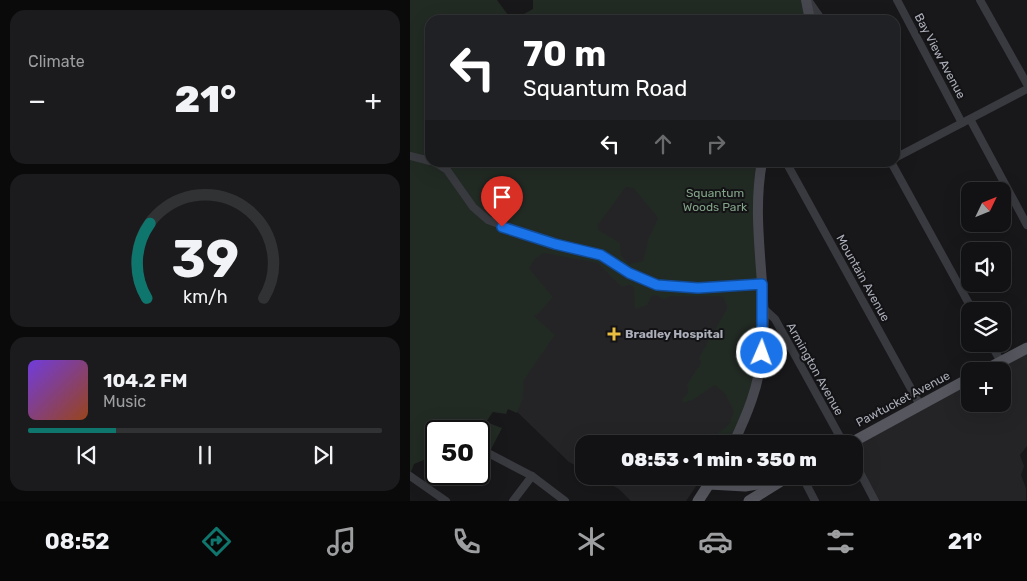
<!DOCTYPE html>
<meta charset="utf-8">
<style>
:root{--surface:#121214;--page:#1b1b1d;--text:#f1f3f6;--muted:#9c9ea0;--line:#313234;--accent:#0f766e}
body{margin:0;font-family:Rubik,sans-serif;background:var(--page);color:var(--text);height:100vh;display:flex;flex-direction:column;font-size:19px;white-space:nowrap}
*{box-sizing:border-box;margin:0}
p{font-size:16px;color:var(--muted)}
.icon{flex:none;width:28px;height:28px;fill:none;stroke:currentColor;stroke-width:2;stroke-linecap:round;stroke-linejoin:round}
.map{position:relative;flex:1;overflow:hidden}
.side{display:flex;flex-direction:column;gap:10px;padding:10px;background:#0a0a0b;width:410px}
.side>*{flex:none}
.top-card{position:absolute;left:15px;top:15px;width:475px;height:152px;border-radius:15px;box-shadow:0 5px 20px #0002,0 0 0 1px var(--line);background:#202124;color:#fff;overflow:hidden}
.needle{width:32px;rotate:47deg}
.controls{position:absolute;left:551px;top:182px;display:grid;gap:10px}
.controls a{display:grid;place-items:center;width:50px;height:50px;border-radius:10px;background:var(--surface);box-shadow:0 5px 20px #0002,0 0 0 1px var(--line);font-size:25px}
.speed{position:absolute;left:15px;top:420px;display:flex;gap:10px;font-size:25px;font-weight:700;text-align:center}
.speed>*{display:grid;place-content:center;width:65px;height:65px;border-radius:50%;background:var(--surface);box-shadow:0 5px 20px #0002,0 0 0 1px var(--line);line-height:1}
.speed .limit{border:2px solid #111;border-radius:8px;background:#fff;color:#111}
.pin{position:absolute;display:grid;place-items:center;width:42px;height:42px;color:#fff;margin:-51px -21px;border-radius:50% 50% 50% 0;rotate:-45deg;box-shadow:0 0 5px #0007}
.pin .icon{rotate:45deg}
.me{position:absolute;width:55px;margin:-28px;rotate:2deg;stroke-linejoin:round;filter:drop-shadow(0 0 4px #0008)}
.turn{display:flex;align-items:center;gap:18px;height:105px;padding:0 15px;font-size:22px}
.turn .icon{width:65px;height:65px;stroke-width:2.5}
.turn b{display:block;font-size:35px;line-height:42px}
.lanes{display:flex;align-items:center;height:48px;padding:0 15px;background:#0003;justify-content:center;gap:25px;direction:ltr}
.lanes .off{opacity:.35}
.big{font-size:38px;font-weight:800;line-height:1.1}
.side .tile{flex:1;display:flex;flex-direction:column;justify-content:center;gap:8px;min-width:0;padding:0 18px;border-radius:15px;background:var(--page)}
.side .dial{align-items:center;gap:0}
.dial svg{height:130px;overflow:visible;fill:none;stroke:var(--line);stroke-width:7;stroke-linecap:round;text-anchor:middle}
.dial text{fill:var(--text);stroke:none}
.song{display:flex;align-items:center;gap:15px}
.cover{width:60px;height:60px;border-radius:8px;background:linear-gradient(135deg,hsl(260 70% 55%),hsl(20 70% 35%))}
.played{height:5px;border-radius:2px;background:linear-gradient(90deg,var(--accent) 25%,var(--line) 25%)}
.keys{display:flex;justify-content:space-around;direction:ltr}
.heat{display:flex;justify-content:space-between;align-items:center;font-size:28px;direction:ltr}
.trip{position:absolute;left:165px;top:435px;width:288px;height:50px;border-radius:15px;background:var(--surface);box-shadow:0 5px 20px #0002,0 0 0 1px var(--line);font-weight:800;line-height:50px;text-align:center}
.dock{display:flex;height:80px;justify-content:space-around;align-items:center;background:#070708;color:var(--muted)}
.dock .icon{width:35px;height:35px}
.dock .selected{color:var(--accent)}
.dock b{font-size:22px;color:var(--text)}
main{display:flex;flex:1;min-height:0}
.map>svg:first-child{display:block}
</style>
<main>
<section class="side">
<div class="tile"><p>Climate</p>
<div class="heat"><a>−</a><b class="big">21°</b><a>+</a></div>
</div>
<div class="tile dial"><svg viewBox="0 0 100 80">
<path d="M14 69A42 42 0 1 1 86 69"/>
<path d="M14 69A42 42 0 0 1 16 23" stroke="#0f766e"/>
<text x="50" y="56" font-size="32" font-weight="700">39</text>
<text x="50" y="72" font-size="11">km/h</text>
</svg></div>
<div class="tile">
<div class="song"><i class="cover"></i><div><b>104.2 FM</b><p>Music</p></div></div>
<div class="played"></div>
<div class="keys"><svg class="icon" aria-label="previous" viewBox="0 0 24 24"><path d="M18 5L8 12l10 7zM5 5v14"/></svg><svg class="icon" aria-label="pause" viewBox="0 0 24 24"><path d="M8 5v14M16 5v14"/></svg><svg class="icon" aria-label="next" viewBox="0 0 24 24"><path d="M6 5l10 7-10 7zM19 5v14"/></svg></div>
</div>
</section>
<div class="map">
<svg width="617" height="501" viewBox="0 0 617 501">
<rect width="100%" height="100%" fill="#18181a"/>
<g fill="#242427">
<path d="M 192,183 L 242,191 L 285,233 L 345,357 L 315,444 L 174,444 L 174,470 L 159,462 L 104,409 L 78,242 Z"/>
<path d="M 617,347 L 617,446 L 610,455 L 614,466 L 611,475 L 616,488 L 616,501 L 462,501 L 444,468 L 444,444 L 560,378 L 560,404 L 592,404 L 592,371 L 572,371 Z"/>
<path d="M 185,476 L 293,476 L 276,501 L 221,501 L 209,489 Z"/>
</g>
<path fill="#222a24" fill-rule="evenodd" d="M 0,0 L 87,0 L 98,15 L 107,18 L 123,9 L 123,0 L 396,0 L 400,20 L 20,20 L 20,162 L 352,163 L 352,359 L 323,444 L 310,444 L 306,435 L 319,424 L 324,411 L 316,395 L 305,385 L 283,400 L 273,403 L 272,400 L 278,392 L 277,384 L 291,363 L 289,357 L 315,312 L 317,307 L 314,298 L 311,296 L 260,296 L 254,299 L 246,295 L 242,296 L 237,305 L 225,309 L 224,288 L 220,285 L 212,287 L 188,263 L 134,253 L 125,259 L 119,268 L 143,297 L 129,313 L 124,316 L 145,335 L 114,380 L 113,399 L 107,413 L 98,409 L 96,414 L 83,412 L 76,422 L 92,428 L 73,465 L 69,463 L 69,431 L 26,431 L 26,455 L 4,464 L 0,475 ZM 216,187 L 224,189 L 248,218 L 238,239 L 233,261 L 219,264 L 211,256 L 210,243 L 189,230 L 188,225 Z"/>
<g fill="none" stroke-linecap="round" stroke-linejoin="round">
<g stroke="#393a3f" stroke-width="8">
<path d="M 398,0 L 412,20"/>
<path d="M 487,0 L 552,123"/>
<path d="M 570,0 L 617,84"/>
<path d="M 560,119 L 617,225"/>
<path d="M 0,156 L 20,161"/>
<path d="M 485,158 L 617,89"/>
<path d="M 25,162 L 37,170 L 63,207 L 78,220 L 145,245 L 191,255 L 219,273 L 247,285 L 288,288 L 352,284"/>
<path d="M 376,162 L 510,405"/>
<path d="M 481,162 L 563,311"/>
<path d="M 353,308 L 365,319 L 434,444"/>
<path d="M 581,344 L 591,362"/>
<path d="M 80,454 L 122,476 L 155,501"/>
<path d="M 444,461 L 465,501"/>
<path d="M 0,476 L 36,501"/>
<path d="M 392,476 L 405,501"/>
<path d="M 103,501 L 122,476"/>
</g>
<g stroke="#47484f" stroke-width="10">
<path d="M 396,0 L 400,20"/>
<path d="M 323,444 C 337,415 349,386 352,353 C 359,290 340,226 352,162"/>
</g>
<g stroke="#55565e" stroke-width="11">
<path d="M 573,371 L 617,348"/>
<path d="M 439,444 L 560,378"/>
<path d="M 288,501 L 299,484 L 335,486 L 372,480"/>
<path d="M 339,501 L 379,476"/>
</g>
</g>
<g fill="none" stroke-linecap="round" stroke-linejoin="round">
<defs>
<path id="route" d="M 92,227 L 145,244 L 191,255 L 219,273 L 247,285 L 288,288 L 352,284 L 352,353"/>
</defs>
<use href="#route" stroke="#114b97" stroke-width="12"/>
<use href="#route" stroke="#1a73e8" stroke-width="9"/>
</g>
<path fill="#eabf40" stroke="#131315" stroke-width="2" d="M201.5 326.5h5v5h5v5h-5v5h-5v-5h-5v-5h5z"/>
<g text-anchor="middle" stroke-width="4" stroke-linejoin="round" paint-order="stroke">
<g font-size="12" fill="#abaeb9" stroke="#131315">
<text transform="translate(530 56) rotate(62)" y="4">Bay View Avenue</text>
<text transform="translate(453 278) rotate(61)" y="4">Mountain Avenue</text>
<text transform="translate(405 369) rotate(61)" y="4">Armington Avenue</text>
<text transform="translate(493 399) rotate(-28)" y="4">Pawtucket Avenue</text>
</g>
<g font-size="12" fill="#83a388" stroke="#131315">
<text x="305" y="197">Squantum<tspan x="305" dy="14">Woods Park</tspan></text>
</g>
<g font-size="12" font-weight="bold" fill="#abaeb9" stroke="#131315" text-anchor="start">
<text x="215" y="338">Bradley Hospital</text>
</g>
</g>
</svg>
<div class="controls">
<a><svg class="needle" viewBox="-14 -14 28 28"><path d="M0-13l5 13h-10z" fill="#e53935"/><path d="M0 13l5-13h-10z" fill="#9c9ea0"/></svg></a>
<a><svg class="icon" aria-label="sound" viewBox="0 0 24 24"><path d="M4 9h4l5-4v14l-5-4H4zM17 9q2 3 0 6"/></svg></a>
<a><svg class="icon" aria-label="layers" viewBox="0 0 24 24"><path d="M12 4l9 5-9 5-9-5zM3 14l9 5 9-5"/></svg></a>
<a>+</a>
</div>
<div class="speed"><div class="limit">50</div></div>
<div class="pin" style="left:92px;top:227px;background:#d93025"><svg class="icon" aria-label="arrive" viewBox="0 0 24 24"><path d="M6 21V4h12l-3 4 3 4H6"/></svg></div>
<svg class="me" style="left:352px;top:353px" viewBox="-20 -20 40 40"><circle r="17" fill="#1a73e8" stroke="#fff" stroke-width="3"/><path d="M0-11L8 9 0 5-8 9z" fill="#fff"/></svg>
<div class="trip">08:53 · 1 min · 350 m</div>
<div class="top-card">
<div class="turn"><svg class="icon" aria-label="left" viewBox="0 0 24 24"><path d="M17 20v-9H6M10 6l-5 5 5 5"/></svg><div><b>70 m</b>Squantum Road</div></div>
<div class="lanes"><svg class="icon" aria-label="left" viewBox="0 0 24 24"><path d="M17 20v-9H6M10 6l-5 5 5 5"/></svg><svg class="icon off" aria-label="ahead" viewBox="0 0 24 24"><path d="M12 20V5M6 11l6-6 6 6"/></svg><svg class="icon off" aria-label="right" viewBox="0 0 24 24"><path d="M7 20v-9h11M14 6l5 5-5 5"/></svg></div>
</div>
</div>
</main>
<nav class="dock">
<b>08:52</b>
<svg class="icon selected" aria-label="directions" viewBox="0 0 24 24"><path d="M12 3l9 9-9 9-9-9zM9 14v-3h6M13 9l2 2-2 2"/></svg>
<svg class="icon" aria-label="music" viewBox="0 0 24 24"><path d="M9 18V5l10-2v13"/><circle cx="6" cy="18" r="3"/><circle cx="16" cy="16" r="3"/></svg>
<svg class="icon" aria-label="phone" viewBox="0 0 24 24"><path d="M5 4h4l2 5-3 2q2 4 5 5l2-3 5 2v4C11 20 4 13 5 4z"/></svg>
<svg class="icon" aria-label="climate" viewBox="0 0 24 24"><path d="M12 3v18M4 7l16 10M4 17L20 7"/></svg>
<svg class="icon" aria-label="car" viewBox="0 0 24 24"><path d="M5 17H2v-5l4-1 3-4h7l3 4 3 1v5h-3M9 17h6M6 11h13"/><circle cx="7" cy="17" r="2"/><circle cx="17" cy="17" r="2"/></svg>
<svg class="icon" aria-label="filters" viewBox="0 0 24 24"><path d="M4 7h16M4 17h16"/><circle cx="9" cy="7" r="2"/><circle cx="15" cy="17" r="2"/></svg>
<b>21°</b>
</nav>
